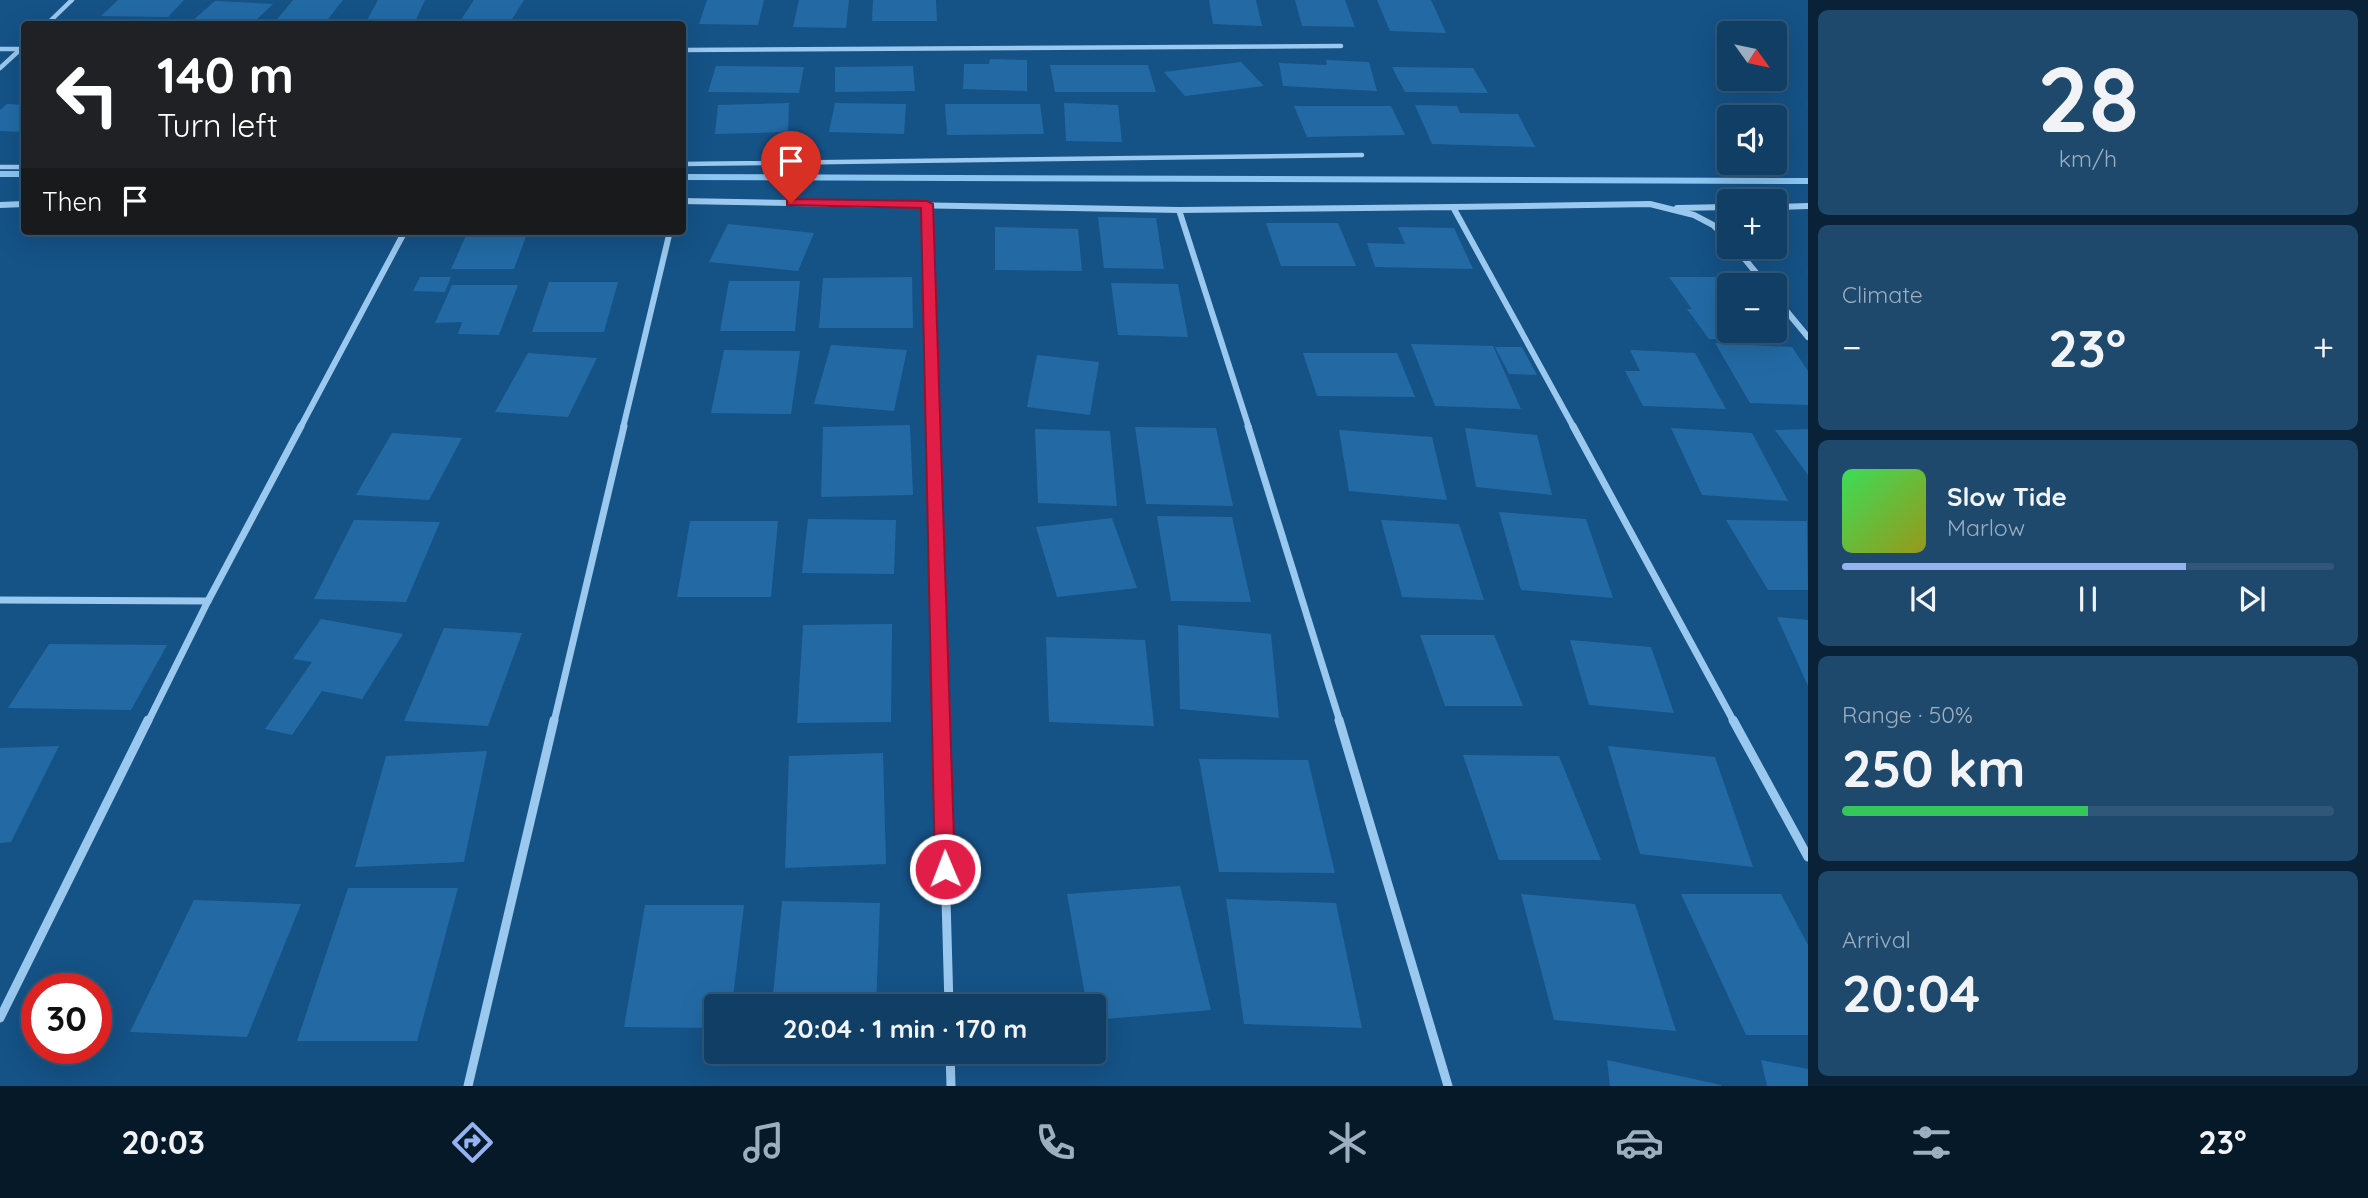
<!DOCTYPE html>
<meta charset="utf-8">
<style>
:root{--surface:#103e64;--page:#1e496d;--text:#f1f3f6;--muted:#9caebf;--line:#305778;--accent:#95b2f1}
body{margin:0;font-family:Quicksand,sans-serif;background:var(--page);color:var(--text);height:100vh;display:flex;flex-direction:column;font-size:26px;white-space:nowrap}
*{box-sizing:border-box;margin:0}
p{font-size:23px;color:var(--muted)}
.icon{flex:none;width:38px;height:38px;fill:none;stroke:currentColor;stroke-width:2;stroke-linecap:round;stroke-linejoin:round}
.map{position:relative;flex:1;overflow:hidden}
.details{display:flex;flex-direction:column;gap:10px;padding:10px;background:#092237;width:560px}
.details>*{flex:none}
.banner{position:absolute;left:21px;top:21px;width:665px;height:214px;border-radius:7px;box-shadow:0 7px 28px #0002,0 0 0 2px var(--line);background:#202124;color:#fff;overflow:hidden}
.needle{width:46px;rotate:123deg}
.tools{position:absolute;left:1717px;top:21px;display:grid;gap:14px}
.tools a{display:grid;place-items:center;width:70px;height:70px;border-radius:7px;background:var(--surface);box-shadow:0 7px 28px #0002,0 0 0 2px var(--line);font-size:35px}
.speed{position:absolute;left:21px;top:973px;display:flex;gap:14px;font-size:35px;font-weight:700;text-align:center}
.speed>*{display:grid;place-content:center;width:91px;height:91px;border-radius:50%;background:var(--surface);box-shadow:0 7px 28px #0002,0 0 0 2px var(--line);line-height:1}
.speed .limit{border:10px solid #d22;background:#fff;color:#111}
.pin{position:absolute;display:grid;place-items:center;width:60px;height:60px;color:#fff;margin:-72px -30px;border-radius:50% 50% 50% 0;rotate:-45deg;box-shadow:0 0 7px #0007}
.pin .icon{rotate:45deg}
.me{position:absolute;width:77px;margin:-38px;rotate:359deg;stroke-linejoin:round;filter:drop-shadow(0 0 5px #0008)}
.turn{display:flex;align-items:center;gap:24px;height:147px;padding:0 21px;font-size:32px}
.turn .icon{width:91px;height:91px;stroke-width:2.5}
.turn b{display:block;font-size:49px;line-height:60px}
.then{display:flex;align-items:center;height:66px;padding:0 21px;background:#0003;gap:14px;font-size:26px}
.big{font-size:52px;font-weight:700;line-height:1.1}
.details .tile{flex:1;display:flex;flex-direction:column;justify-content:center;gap:10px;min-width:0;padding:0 24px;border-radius:10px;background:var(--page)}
.details .dial{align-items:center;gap:0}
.dial b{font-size:91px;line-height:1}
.song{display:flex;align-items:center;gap:21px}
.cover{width:84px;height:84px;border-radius:10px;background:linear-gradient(135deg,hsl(130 70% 55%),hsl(60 70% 35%))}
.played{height:7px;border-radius:4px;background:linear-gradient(90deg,var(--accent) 70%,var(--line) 70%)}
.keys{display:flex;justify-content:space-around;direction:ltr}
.heat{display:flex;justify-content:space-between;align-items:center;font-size:38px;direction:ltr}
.charge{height:10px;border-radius:5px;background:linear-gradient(90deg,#34c759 50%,var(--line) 0)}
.trip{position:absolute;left:704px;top:994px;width:402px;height:70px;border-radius:7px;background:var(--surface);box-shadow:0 7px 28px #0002,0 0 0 2px var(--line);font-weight:700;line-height:70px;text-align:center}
.dock{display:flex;height:112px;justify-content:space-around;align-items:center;background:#061928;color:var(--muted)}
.dock .icon{width:49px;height:49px}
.dock .selected{color:var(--accent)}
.dock b{font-size:32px;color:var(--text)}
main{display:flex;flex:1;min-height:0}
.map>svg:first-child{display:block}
</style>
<main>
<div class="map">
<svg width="1808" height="1086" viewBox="0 0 1808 1086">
<rect width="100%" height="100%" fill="#155286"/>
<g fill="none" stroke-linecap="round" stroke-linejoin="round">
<g fill="#8cc5f1" fill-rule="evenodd">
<rect x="0" y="171" width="24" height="6"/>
<path d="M 682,174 L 1808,178 L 1808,184 L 682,180 Z"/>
</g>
</g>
<g fill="#236aa5">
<path d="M 118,0 L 184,0 L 168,17 L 101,16 Z"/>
<path d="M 293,0 L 343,0 L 325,23 L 275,22 Z"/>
<path d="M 378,0 L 425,0 L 414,24 L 365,24 Z"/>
<path d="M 474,0 L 524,0 L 509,24 L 458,24 Z"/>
<path d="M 707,0 L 764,0 L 758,25 L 699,24 Z"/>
<path d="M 799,0 L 849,0 L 846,28 L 793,27 Z"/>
<path d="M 873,0 L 936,0 L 937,21 L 872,21 Z"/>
<path d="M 1209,0 L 1256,0 L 1262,26 L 1213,24 Z"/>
<path d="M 1295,0 L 1345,0 L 1355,27 L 1302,26 Z"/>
<path d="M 1377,0 L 1431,0 L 1446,33 L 1390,31 Z"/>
<path d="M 215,1 L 273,4 L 252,24 L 191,22 Z"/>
<path d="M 990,59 L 1027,60 L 1027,91 L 963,89 L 964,64 L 989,64 Z"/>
<path d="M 1326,60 L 1369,62 L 1377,91 L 1283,86 L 1279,63 L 1327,65 Z"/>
<path d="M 1241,62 L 1264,86 L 1185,96 L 1164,72 Z"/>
<path d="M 1050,65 L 1148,65 L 1156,92 L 1055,92 Z"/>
<path d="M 716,66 L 804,67 L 799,93 L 708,92 Z"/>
<path d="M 913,66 L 915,91 L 835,92 L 835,67 Z"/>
<path d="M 1392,67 L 1473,68 L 1488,93 L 1405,92 Z"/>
<path d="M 789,103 L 788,132 L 715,134 L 718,105 Z"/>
<path d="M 835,103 L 906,104 L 904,134 L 829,132 Z"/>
<path d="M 1064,103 L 1118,105 L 1122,142 L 1066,141 Z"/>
<path d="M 7,104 L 24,105 L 23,132 L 0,131 L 0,110 Z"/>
<path d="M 945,104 L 1040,104 L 1044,134 L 947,135 Z"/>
<path d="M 1415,105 L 1457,106 L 1460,113 L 1518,114 L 1535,147 L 1432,144 Z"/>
<path d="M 1294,106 L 1391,106 L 1405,135 L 1307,137 Z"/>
<path d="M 1098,217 L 1156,218 L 1164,269 L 1104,268 Z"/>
<path d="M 1266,223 L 1338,223 L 1356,266 L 1281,266 Z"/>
<path d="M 728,224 L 814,233 L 798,271 L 709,262 Z"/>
<path d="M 995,227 L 1078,229 L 1082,271 L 995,270 Z"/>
<path d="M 1398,227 L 1454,228 L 1473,269 L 1375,267 L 1367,243 L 1405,244 Z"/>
<path d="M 468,231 L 528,231 L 514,269 L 451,269 Z"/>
<path d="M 420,277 L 451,277 L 445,292 L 413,291 Z"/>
<path d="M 912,277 L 913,328 L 819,328 L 823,278 Z"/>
<path d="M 1669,277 L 1718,277 L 1729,291 L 1729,331 L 1759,331 L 1766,339 L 1709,339 L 1687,309 L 1692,309 Z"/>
<path d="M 729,281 L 800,281 L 795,331 L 720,331 Z"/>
<path d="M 549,282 L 618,282 L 604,332 L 532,332 Z"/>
<path d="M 1111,283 L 1178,284 L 1188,337 L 1118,335 Z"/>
<path d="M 452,285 L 518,285 L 499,335 L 458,334 L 462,322 L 435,323 Z"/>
<path d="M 1715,343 L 1792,347 L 1808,371 L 1808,405 L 1750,403 Z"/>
<path d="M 1411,344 L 1493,346 L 1521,409 L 1435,406 Z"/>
<path d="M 831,345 L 907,350 L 894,411 L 814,404 Z"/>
<path d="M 1495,347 L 1522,347 L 1537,375 L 1509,374 Z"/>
<path d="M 724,350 L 800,351 L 791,414 L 711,413 Z"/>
<path d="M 1630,350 L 1695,353 L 1726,409 L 1643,406 L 1625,371 L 1640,371 Z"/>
<path d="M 528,353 L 597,358 L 568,417 L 495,412 Z"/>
<path d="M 1303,353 L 1397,353 L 1415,397 L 1317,396 Z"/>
<path d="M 1037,355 L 1099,362 L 1090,415 L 1027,407 Z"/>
<path d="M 910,425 L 913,495 L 821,497 L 823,427 Z"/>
<path d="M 1135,427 L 1216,428 L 1233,506 L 1146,504 Z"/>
<path d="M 1465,428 L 1537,435 L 1552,495 L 1476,487 Z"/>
<path d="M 1671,428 L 1752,433 L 1788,501 L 1702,495 Z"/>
<path d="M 1035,429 L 1110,431 L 1117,506 L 1038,503 Z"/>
<path d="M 1808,429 L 1808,475 L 1775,430 Z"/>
<path d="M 1339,430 L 1432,437 L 1447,500 L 1349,491 Z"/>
<path d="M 392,433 L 462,438 L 429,500 L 356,495 Z"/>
<path d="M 1499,512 L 1586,519 L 1613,598 L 1521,590 Z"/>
<path d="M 1157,516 L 1232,517 L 1251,602 L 1171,601 Z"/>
<path d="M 1112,518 L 1137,588 L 1057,597 L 1036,527 Z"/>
<path d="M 808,519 L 896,520 L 894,574 L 802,573 Z"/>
<path d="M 354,520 L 440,522 L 406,602 L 314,599 Z"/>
<path d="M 1381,520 L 1459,524 L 1484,600 L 1402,597 Z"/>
<path d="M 1726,520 L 1807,521 L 1808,590 L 1768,590 Z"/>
<path d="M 690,521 L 778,521 L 771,597 L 677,597 Z"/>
<path d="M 1777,617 L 1808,620 L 1808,686 Z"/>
<path d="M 321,619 L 403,634 L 362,699 L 322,691 L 292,735 L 265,729 L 312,662 L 293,659 Z"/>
<path d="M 892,624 L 891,722 L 797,723 L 803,625 Z"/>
<path d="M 1178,625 L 1271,634 L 1279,718 L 1180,709 Z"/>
<path d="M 444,628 L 522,633 L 488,726 L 404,721 Z"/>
<path d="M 1420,635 L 1494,635 L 1523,706 L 1445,706 Z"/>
<path d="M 1046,637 L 1145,640 L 1154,726 L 1049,722 Z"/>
<path d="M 1570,640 L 1651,647 L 1674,713 L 1589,705 Z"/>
<path d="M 49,644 L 167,645 L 131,710 L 8,708 Z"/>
<path d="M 59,746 L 11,842 L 0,843 L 0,748 Z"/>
<path d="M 1608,746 L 1715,757 L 1753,867 L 1640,854 Z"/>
<path d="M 487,751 L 464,862 L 355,867 L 386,756 Z"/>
<path d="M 883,753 L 886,864 L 785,868 L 789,756 Z"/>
<path d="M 1463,755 L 1559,756 L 1601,860 L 1499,860 Z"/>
<path d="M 1199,759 L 1308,760 L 1335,873 L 1219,872 Z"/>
<path d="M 1180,886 L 1211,1010 L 1094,1020 L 1094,1006 L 1087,1006 L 1067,894 Z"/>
<path d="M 348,888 L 458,888 L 417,1041 L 297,1041 Z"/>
<path d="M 1521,894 L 1635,904 L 1676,1031 L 1554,1020 Z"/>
<path d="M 1681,894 L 1781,894 L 1808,945 L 1808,1035 L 1746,1035 Z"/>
<path d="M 1226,899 L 1336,903 L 1362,1028 L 1244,1024 Z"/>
<path d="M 194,900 L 301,904 L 247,1037 L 130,1032 Z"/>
<path d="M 782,901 L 880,903 L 876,1006 L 772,1006 Z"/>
<path d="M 645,905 L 744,905 L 732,1006 L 716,1006 L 716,1028 L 624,1027 Z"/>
<path d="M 1607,1060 L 1721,1085 L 1721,1086 L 1610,1086 Z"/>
<path d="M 1761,1060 L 1808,1069 L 1808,1086 L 1767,1086 Z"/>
</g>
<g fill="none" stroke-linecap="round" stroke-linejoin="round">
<g stroke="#9ac8ee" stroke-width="4.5">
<path d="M 47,24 L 72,0"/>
<path d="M 0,49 L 24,49"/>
<path d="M 682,50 L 1341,46"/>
<path d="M 0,68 L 24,46"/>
<path d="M 682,164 L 1362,155"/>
<path d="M 0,167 L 24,167"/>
</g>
<g stroke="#9ac8ee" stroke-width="6">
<path d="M 682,201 L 1179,210 L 1453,207 L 1574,428"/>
<path d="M 927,204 L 933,428"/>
<path d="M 0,205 L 24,204"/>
<path d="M 1453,207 L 1650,204 L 1694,215 L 1713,225 L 1729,240"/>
<path d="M 1774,207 L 1808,206"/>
<path d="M 1677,208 L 1729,207"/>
<path d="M 1179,210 L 1249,428"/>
<path d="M 1735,247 L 1766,285"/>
<path d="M 1774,296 L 1808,337"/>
<path d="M 300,428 L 405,231"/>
<path d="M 623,428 L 670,231"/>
</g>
<g stroke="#9ac8ee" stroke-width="7">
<path d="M 933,426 L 941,722"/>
<path d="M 1248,426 L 1340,722"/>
<path d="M 1573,426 L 1734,722"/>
<path d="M 0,600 L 208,601"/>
<path d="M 148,722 L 208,601 L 301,426"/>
<path d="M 554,722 L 624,426"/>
</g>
<g stroke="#9ac8ee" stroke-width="9">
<path d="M 941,720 L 949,1006"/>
<path d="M 1339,720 L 1448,1086"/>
<path d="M 1733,720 L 1808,857"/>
<path d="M 0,1018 L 148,720"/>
<path d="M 950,1052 L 951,1086"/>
<path d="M 468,1086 L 554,720"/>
</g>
</g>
<path fill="#e11d48" stroke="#92132f" stroke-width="2" d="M 791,199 L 927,201 L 933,204 L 955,869 L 952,876 L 945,878 L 938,876 L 935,869 L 921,208 L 787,205 L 787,200 Z"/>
</svg>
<div class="tools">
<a><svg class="needle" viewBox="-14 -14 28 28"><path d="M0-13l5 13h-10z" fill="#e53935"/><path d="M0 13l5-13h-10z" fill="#9caebf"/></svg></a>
<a><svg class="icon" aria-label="sound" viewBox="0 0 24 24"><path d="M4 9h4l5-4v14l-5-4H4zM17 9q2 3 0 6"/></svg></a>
<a>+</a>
<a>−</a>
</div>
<div class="speed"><div class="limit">30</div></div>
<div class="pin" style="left:791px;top:203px;background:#d93025"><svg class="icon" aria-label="arrive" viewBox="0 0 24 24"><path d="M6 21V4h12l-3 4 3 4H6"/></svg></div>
<svg class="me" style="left:945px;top:869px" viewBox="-20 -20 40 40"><circle r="17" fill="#e11d48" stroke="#fff" stroke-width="3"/><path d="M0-11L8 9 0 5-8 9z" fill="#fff"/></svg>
<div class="trip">20:04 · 1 min · 170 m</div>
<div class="banner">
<div class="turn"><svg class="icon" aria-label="left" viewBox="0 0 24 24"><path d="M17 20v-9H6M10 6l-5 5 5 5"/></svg><div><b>140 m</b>Turn left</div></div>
<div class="then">Then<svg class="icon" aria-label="arrive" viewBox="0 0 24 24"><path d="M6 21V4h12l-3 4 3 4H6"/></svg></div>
</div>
</div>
<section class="details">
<div class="tile dial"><b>28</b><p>km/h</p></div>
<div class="tile"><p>Climate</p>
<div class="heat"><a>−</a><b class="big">23°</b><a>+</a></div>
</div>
<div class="tile">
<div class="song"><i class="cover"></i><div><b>Slow Tide</b><p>Marlow</p></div></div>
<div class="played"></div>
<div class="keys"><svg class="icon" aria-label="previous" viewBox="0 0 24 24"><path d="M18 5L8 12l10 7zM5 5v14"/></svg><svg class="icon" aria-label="pause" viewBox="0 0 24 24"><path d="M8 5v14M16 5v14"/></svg><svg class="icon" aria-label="next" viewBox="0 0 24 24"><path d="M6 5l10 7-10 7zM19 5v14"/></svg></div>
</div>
<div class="tile"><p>Range · 50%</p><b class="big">250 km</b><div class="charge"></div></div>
<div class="tile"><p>Arrival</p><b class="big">20:04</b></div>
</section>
</main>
<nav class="dock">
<b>20:03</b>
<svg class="icon selected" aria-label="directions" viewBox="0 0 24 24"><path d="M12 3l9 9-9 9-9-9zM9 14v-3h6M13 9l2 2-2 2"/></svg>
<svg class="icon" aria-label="music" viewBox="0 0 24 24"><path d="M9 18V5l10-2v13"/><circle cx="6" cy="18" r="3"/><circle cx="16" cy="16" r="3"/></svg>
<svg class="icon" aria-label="phone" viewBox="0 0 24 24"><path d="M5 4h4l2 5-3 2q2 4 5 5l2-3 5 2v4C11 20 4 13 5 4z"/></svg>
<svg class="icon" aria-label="climate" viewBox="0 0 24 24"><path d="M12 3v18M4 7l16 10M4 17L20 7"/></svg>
<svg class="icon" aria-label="car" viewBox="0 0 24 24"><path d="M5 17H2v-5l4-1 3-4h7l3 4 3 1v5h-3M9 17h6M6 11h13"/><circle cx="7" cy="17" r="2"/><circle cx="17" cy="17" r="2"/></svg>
<svg class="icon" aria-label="filters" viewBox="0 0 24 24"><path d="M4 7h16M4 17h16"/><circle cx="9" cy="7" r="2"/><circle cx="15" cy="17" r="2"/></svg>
<b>23°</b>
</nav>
